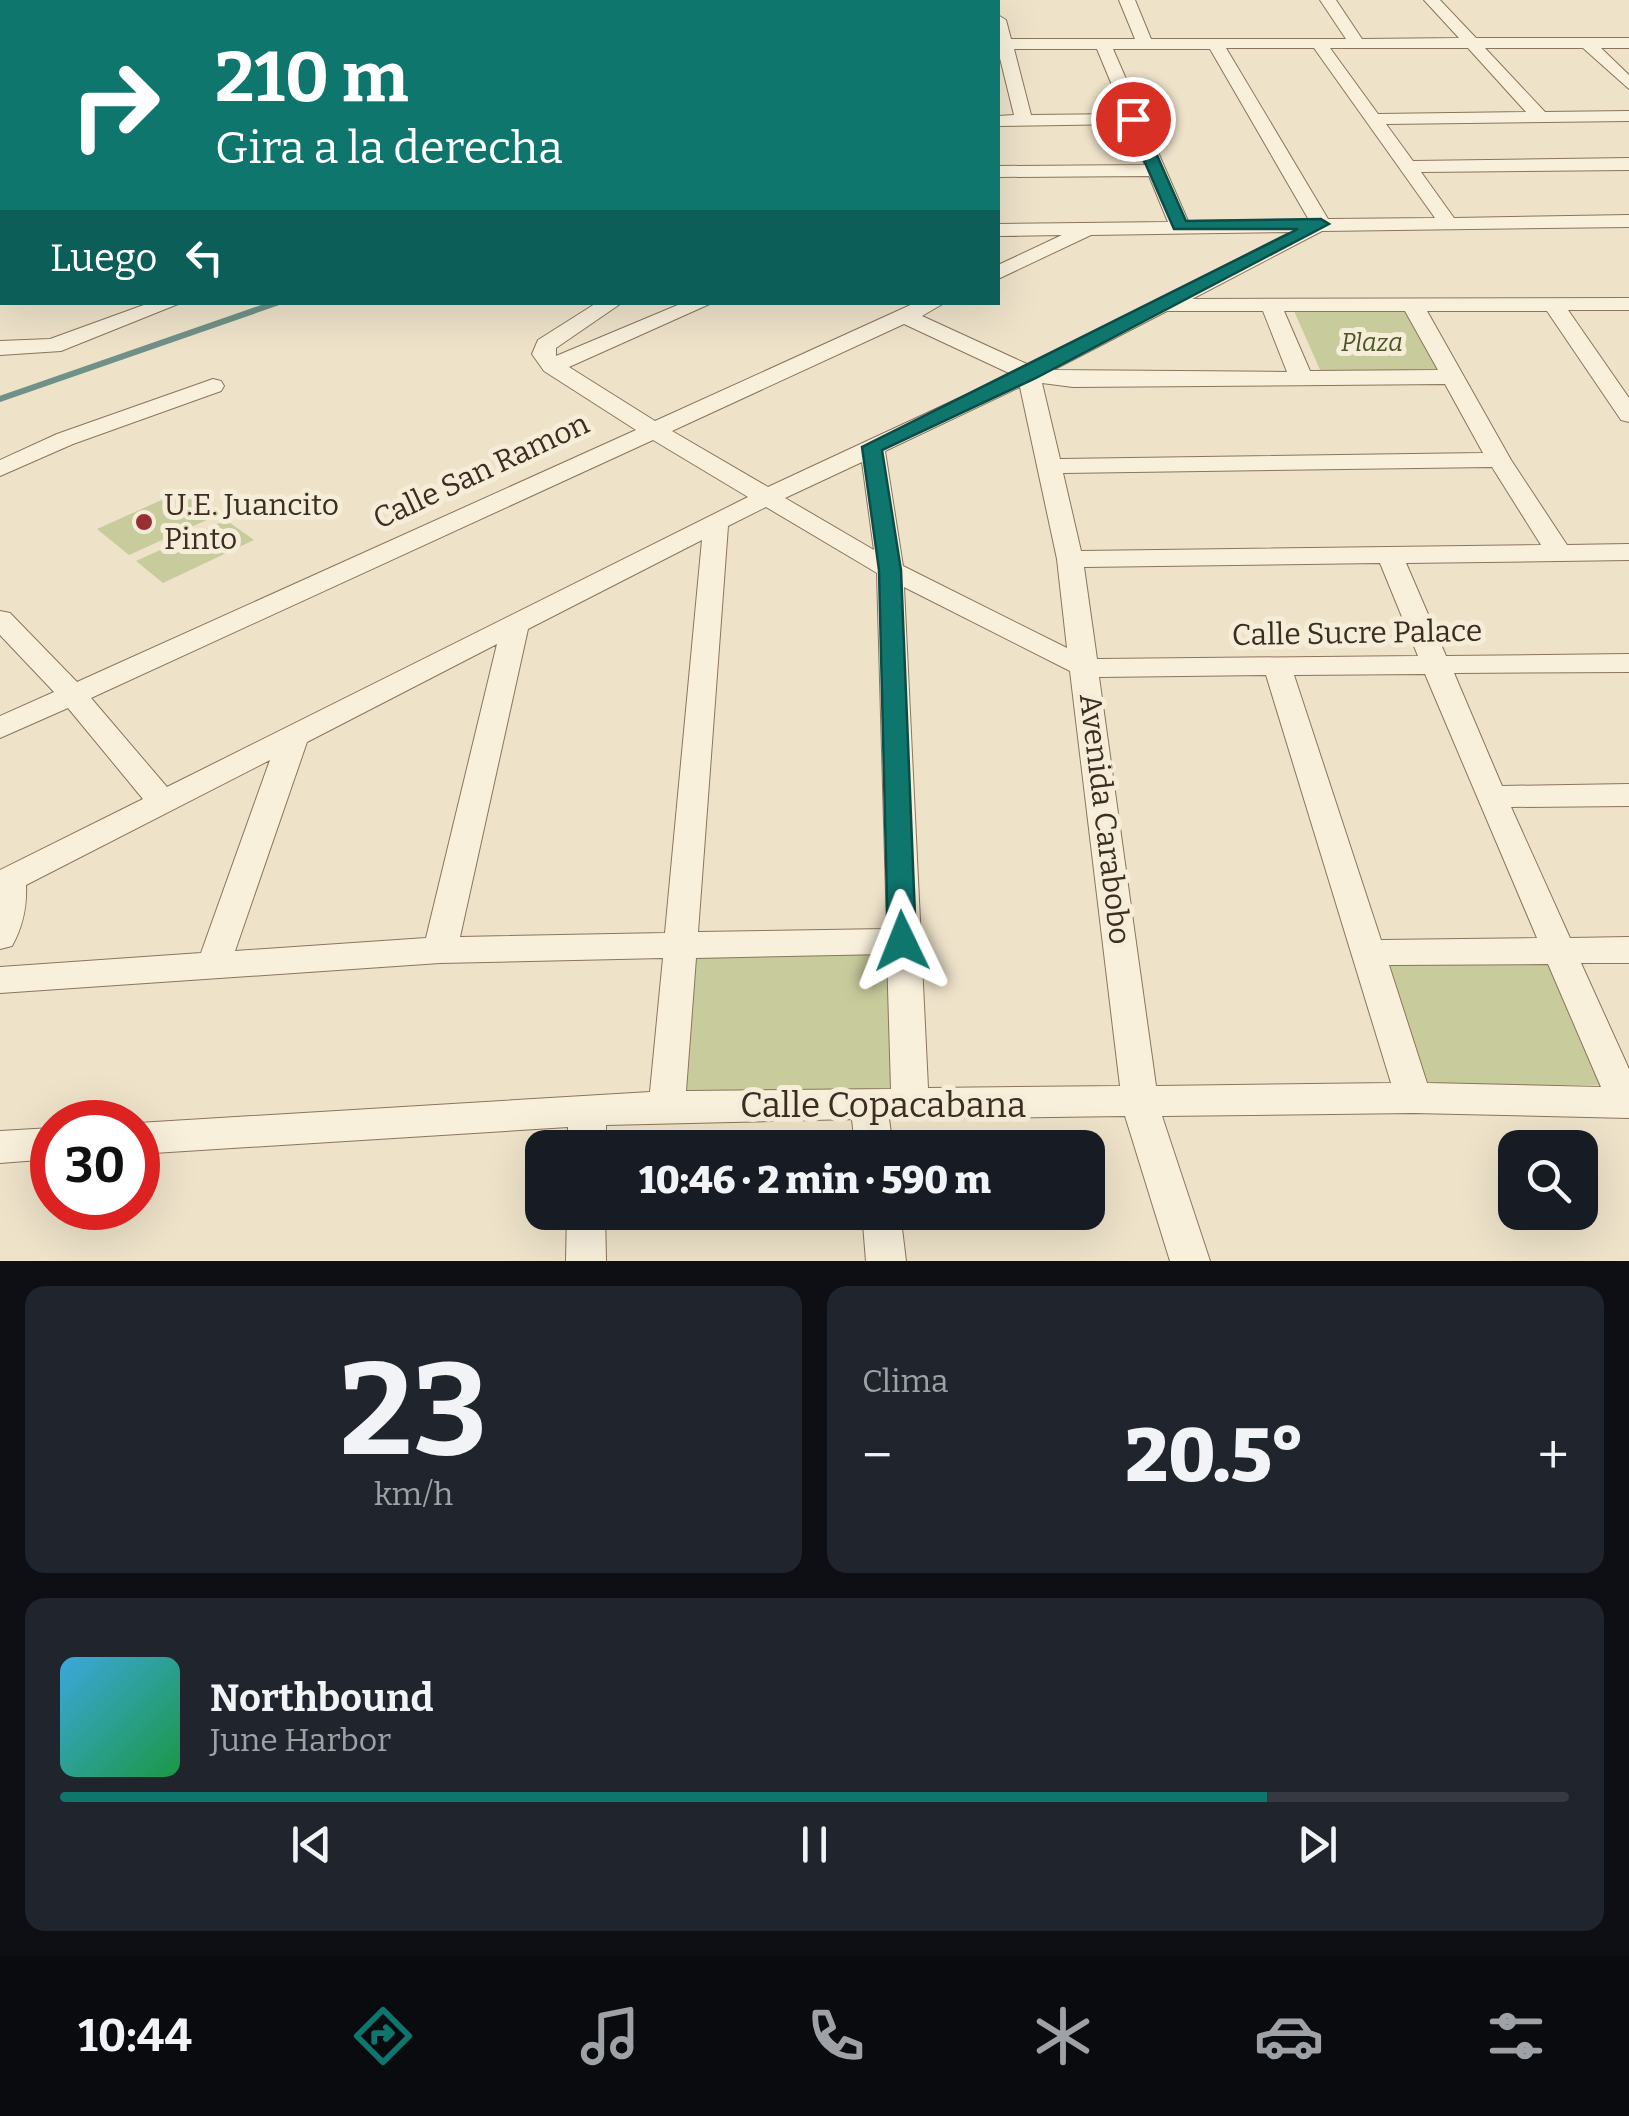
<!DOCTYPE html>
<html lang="es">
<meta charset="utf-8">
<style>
:root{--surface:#171b24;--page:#20242c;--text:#f1f3f6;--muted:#9ea1a6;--line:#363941;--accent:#0f766e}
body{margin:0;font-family:Bitter,serif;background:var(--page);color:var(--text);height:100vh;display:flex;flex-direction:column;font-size:38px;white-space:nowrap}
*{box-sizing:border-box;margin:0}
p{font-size:32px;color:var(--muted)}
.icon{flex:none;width:55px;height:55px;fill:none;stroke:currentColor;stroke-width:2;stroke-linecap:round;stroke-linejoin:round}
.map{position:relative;height:1261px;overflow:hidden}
.sheet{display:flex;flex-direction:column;gap:25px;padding:25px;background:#0d0f14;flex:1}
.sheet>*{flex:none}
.banner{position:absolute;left:0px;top:0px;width:1000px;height:305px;box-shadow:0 10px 40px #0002;background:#0f766e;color:#fff;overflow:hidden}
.fabs{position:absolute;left:1498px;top:1130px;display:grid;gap:20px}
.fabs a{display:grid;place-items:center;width:100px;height:100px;border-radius:20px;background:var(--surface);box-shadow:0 10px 40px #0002;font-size:50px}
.speed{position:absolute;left:30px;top:1100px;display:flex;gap:20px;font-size:50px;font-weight:700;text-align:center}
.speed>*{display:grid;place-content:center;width:130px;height:130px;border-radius:50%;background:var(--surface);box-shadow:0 10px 40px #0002;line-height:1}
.speed .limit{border:15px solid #d22;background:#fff;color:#111}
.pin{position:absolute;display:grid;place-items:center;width:85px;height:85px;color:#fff;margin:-42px;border:5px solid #fff;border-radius:50%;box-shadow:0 2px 10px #0007}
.me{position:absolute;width:110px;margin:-55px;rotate:358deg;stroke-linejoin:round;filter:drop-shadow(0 0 8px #0008)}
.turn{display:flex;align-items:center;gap:35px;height:210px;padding:0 50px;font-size:45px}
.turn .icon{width:130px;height:130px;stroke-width:2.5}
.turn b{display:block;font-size:70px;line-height:85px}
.then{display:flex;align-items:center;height:95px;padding:0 50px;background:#0003;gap:20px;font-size:38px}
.big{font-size:75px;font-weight:800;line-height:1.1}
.sheet .widget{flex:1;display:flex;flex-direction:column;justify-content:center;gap:15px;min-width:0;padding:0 35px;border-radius:20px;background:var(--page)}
.sheet .dial{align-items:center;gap:0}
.dial b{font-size:130px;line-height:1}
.song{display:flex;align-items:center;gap:30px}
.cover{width:120px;height:120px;border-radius:15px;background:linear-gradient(135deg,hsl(200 70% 55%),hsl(140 70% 35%))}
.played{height:10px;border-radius:5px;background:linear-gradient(90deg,var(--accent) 80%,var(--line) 80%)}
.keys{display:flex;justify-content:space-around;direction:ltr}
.heat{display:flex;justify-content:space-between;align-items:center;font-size:55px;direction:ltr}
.sheet .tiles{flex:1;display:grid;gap:25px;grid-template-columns:1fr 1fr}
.widget:last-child{grid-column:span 2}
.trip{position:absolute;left:525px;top:1130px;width:580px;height:100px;border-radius:20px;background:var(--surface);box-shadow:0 10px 40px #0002;font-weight:800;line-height:100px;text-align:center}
.tabs{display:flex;height:160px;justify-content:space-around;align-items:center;background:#090b0e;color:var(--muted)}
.tabs .icon{width:70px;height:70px}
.tabs .on{color:var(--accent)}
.tabs b{font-size:45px;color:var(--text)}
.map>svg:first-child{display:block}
</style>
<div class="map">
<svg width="1629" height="1261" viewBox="0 0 1629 1261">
<rect width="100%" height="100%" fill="#eee2c9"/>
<g fill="#c8cc9c">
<path d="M 1294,311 L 1420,312 L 1451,373 L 1321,372 Z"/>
<path d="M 186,489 L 220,514 L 129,555 L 97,529 Z"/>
<path d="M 226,520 L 254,540 L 163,583 L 136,561 Z"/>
<path d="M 690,951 L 888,951 L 893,1091 L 680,1091 Z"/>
<path d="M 1380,960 L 1549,960 L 1601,1085 L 1420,1085 Z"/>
</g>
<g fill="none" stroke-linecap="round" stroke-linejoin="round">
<path stroke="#709188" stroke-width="5" d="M 926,2 L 930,0"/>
<path stroke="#709188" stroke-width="6" d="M 0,399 L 279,302"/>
<defs>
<g id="street">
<path d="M 18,0 L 34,0 L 34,2 L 19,2 Z"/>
<path d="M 119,0 L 135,0 L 135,2 L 120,2 Z"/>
<path d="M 226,0 L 242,0 L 242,2 L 227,2 Z"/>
<path d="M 325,0 L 341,0 L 342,2 L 327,2 Z"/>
<path d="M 442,0 L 466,0 L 468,2 L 444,2 Z"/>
<path d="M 1119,0 L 1135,0 L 1151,39 L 1346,39 L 1320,0 L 1336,0 L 1362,39 L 1459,38 L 1424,0 L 1440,0 L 1476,38 L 1629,38 L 1629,48 L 1601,48 L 1629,75 L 1629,89 L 1583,48 L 1485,48 L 1545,112 L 1629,111 L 1629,121 L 1386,124 L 1413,161 L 1629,158 L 1629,170 L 1421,172 L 1454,218 L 1629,215 L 1629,227 L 1322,231 L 1192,299 L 1629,298 L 1629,310 L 1568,310 L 1629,398 L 1629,422 L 1621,420 L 1547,311 L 1427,311 L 1511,460 L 1567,545 L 1629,544 L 1629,560 L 1406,563 L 1446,656 L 1629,654 L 1629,672 L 1454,673 L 1502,786 L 1629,784 L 1629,806 L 1511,807 L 1570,938 L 1629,937 L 1629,963 L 1581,963 L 1629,1069 L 1629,1118 L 1414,1113 L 1162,1116 L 1210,1261 L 1170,1261 L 1125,1116 L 889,1119 L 893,1148 L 855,1148 L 852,1119 L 606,1125 L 606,1148 L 568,1148 L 568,1127 L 138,1154 L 138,1123 L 650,1092 L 663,958 L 440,963 L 0,993 L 0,967 L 201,953 L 270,760 L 26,885 C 27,907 23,926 12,946 L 0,949 L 0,870 L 143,799 L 68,708 L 0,738 L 0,716 L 54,692 L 0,635 L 0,611 L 10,613 L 77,682 L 636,430 L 544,371 L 532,354 L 538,340 L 598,302 L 623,302 L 556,348 L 556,356 L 685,302 L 714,302 L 569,367 L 655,421 L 917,302 L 946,302 L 922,316 L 1029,365 L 1291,232 L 1091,235 L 998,279 L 998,265 L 1062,235 L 998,236 L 998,224 L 1168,222 L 1149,176 L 998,177 L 998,166 L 1145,165 L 1128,124 L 998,126 L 998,116 L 1014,115 L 998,50 L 998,15 L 1006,20 L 1011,39 L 1135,39 ZM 1226,48 L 1314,48 L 1435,218 L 1328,219 ZM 1330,48 L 1468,48 L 1526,112 L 1378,114 ZM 1014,49 L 1097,49 L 1124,114 L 1031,115 ZM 1113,49 L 1210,49 L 1309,220 L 1188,221 ZM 1167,311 L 1263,311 L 1287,372 L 1053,370 ZM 1284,311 L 1405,311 L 1438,370 L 1310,371 ZM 904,324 L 1011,374 L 768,487 L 672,431 ZM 1042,383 L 1073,387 L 1445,384 L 1483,453 L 1060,459 ZM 1020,387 L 1057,559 L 1067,648 L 903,566 L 885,451 ZM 653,440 L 748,497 L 167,787 L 91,698 ZM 862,462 L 874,550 L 785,498 ZM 1492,467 L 1541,545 L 1081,551 L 1063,473 ZM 766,507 L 877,573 L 887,929 L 698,932 L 728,526 ZM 702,540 L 665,933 L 460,937 L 528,629 ZM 1380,563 L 1418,656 L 1097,659 L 1084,567 ZM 904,587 L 1070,671 L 1120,1086 L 928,1088 ZM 497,644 L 426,938 L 235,951 L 307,742 ZM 1425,674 L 1537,938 L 1381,940 L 1294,675 ZM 1266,675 L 1391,1083 L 1156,1086 L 1099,677 ZM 887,954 L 891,1089 L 686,1091 L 696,958 ZM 1548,964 L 1601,1087 L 1427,1083 L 1389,965 Z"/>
<path d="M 0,80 L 2,81 L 2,92 L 0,92 Z"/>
<rect x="0" y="148" width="2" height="10"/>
<rect x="0" y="198" width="2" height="12"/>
<rect x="0" y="264" width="2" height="12"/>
<path d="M 152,302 L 183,302 L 61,351 L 0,355 L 0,341 L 50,339 Z"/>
<path d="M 213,379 L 221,381 L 224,386 L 221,391 L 73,444 L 0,476 L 0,460 L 57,434 Z"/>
<path d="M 52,1128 L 52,1159 L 0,1163 L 0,1131 Z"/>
<path d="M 567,1212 L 605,1212 L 606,1261 L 566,1261 Z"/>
<path d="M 862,1212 L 900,1212 L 906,1261 L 866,1261 Z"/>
</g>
<rect id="highway" x="0" y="60" width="2" height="18"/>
</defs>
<use href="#street" stroke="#8a755d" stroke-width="2"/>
<use href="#highway" stroke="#584331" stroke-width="2"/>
<use href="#street" fill="#f9f0dc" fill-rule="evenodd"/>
<use href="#highway" fill="#daa15c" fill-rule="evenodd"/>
</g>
<rect fill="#8e6f59" x="0" y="125" width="2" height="15"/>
<path fill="#cb9e7f" stroke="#8e6f59" stroke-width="2.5" d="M 0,86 L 2,87 L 2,125 L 0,125 Z"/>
<path fill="#0f766e" stroke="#0a4d48" stroke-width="2.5" d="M 1133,115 L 1141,119 L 1186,221 L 1321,219 L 1329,224 L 1036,378 L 882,450 L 901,570 L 916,941 L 912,949 L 902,952 L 892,949 L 888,941 L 879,570 L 862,447 L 1298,229 L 1174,229 L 1126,119 Z"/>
<circle fill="#982e31" stroke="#f5edd8" stroke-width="4" cx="144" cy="522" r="10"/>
<g text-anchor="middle" stroke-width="10" stroke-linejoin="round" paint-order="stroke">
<g font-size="25" font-style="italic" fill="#4c5728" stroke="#f5edd8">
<text x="1372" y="351">Plaza</text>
</g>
<g font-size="30" fill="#3b2d21" stroke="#f5edd8">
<text transform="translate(481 471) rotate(-25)" y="10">Calle San Ramon</text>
<text transform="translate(1357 633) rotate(-1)" y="10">Calle Sucre Palace</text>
<text transform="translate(1105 819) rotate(83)" y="10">Avenida Carabobo</text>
</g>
<g font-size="30" fill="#3b2d21" stroke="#f5edd8" text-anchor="start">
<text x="164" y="515">U.E. Juancito<tspan x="164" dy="34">Pinto</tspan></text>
</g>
<g font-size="35" fill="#3b2d21" stroke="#f5edd8">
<text x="883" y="1117">Calle Copacabana</text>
</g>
</g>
</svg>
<div class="fabs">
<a><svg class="icon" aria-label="search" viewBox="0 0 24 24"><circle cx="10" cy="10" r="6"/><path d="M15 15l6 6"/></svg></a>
</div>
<div class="speed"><div class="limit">30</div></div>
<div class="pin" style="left:1133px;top:119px;background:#d93025"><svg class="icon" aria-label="arrive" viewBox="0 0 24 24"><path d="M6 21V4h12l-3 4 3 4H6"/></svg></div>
<svg class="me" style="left:902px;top:941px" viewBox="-20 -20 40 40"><path d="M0-17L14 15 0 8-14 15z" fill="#0f766e" stroke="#fff" stroke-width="4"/></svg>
<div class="trip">10:46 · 2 min · 590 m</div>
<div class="banner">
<div class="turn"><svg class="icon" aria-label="right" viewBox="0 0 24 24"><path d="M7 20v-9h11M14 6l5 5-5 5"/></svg><div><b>210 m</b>Gira a la derecha</div></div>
<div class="then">Luego<svg class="icon" aria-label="left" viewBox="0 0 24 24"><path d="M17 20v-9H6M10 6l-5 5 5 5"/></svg></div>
</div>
</div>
<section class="sheet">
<div class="tiles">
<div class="widget dial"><b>23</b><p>km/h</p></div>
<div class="widget"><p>Clima</p>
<div class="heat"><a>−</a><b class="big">20.5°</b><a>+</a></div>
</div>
<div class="widget">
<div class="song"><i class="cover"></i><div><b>Northbound</b><p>June Harbor</p></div></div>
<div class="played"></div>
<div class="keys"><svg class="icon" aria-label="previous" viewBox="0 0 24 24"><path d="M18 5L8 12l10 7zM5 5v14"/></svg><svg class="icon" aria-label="pause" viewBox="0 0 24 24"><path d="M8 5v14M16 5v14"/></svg><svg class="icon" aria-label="next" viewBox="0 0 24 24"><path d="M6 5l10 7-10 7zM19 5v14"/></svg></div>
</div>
</div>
</section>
<nav class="tabs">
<b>10:44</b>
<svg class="icon on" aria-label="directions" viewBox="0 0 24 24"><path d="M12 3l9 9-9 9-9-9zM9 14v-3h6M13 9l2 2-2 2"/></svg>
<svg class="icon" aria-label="music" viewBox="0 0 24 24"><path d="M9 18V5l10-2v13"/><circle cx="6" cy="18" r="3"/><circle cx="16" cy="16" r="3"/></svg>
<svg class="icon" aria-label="phone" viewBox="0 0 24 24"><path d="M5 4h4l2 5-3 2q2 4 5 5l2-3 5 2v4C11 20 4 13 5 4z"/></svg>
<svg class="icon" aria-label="climate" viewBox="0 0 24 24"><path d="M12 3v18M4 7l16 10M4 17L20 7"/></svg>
<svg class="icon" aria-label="car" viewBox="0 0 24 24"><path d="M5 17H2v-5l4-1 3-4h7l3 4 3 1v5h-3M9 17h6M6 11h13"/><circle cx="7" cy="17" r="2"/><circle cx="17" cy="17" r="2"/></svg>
<svg class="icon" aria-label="filters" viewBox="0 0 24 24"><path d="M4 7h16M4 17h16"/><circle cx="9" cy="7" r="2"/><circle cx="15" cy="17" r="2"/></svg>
</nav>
